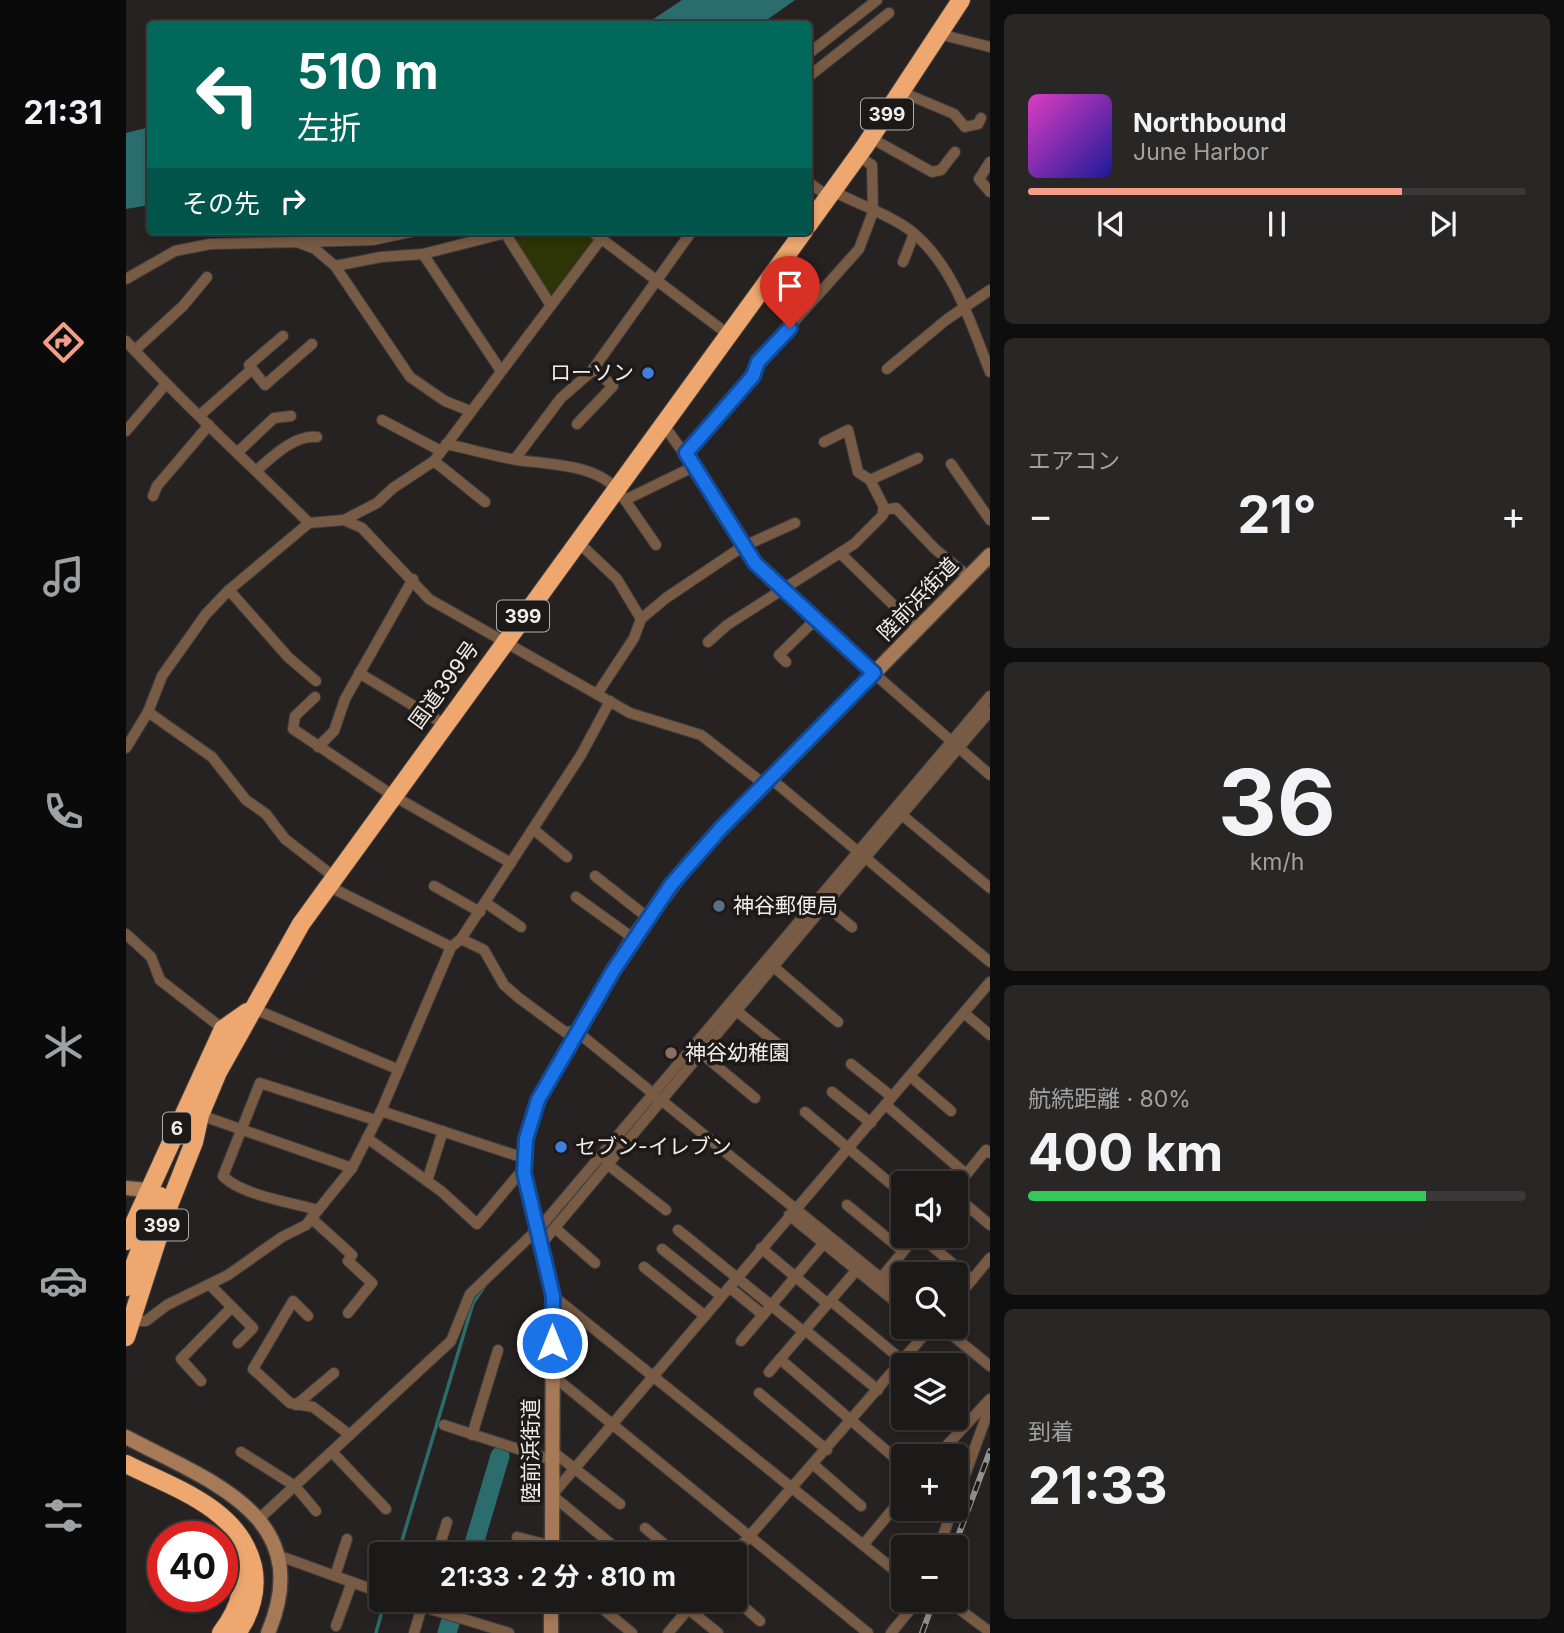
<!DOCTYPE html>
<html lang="ja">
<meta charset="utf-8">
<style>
:root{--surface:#1c1a19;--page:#292726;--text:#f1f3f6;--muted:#a0a1a2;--line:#3a3838;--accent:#f49e88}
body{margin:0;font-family:Inter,"Noto Sans JP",sans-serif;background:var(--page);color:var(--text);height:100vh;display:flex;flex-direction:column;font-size:26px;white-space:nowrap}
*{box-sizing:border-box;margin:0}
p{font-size:23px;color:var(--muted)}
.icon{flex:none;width:38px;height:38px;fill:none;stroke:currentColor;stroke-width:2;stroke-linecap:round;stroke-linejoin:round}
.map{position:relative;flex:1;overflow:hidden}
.drawer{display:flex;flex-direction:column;gap:14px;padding:14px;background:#0f0e0e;width:574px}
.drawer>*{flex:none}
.banner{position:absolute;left:21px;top:21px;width:665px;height:214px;border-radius:7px;box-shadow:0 4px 10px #0003,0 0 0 2px var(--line);background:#00695c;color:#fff;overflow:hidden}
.tools{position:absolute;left:765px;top:1171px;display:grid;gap:14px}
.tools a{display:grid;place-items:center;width:77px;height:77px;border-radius:7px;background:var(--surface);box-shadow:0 4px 10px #0003,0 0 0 2px var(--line);font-size:35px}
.speed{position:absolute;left:21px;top:1521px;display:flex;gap:14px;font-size:35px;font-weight:700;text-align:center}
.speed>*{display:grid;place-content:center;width:91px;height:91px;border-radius:50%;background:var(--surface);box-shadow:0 4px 10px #0003,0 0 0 2px var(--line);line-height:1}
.speed .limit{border:10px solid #d22;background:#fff;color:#111}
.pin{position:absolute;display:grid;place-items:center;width:60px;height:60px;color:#fff;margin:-72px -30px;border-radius:50% 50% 50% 0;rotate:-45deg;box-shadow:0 0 7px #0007}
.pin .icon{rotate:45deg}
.me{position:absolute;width:77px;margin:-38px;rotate:0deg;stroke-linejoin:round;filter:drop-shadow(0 0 5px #0008)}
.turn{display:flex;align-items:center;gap:24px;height:147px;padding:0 35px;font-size:32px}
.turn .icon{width:91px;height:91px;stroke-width:2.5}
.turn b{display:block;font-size:49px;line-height:60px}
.then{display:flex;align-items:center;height:66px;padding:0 35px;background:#0003;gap:14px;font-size:26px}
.big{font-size:52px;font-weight:700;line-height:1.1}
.drawer .tile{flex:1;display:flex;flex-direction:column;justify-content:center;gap:10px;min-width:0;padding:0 24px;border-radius:10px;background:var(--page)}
.drawer .dial{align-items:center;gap:0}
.dial b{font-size:91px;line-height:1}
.song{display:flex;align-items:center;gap:21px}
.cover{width:84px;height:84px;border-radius:10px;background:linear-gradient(135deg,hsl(310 70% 55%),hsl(240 70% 35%))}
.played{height:7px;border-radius:4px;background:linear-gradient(90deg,var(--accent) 75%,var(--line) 75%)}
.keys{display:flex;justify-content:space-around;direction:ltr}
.heat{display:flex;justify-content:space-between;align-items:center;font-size:38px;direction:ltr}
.charge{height:10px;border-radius:5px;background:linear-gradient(90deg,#34c759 80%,var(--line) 0)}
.trip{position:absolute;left:243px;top:1542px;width:378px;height:70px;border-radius:7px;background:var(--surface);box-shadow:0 4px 10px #0003,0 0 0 2px var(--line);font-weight:700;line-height:70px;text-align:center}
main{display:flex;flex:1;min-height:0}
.dock{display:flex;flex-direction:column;width:126px;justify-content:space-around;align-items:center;background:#0b0a0a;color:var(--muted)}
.dock .icon{width:49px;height:49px}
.dock .on{color:var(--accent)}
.dock b{font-size:32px;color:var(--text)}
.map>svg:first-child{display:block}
</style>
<main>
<nav class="dock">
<b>21:31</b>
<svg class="icon on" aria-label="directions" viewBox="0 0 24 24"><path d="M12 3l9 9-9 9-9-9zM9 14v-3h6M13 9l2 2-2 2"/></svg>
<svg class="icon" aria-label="music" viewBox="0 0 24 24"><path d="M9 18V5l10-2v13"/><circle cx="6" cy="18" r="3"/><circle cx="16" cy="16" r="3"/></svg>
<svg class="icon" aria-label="phone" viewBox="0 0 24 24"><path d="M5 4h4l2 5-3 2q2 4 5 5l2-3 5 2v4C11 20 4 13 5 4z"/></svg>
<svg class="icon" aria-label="climate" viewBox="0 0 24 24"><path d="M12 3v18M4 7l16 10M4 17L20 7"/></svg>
<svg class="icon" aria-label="car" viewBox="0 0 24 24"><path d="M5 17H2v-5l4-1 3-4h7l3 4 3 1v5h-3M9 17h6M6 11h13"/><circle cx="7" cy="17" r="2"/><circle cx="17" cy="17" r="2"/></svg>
<svg class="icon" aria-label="filters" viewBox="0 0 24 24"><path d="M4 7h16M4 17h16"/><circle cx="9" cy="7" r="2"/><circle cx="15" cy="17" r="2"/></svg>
</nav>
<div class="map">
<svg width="864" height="1633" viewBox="0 0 864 1633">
<rect width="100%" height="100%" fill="#262221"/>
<path fill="#2d3405" d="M 410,231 L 459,231 L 468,240 L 424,298 L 389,239 Z"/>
<g fill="#2b6d6d">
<path d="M 556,0 L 669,0 L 635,24 L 520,24 Z"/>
<path d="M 24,127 L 24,205 L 0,209 L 0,133 Z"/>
</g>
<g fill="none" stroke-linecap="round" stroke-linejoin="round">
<g stroke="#2b6d6d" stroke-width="3.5">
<path d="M 479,1158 L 516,1116"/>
<path d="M 272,1554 L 347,1303 L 360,1284"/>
<path d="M 250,1633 L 259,1600"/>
</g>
<g stroke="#2b6d6d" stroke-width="19">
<path d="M 345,1554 L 374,1456"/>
<path d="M 321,1633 L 331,1600"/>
</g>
<defs>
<g id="street">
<path d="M 813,34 L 864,47"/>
<path d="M 682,54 L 751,0"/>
<path d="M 682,77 L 763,13"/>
<path d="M 776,92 L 828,114 L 839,127 L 852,124 L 855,118"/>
<path d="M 745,138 L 806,172 L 815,170 L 829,152"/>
<path d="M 864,162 L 853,179 L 864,192"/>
<path d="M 682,182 L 703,197"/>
<path d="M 707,191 C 731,204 763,214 785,231 C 827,264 845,324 864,372"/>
<path d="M 465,231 L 603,335"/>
<path d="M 379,233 L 424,304"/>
<path d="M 175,242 L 247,240 L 289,231"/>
<path d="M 297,254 L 375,371"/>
<path d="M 777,262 L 788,234"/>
<path d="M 0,279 L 49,251 L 84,244 L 171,242 L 189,249 L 209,266"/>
<path d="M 157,336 L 123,365 L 139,385 L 186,344"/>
<path d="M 0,341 C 58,405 122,462 183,523 L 218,520 L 251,503 L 267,488 L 308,461 L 475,239"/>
<path d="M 9,350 L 57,306 L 81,277"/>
<path d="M 761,369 L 820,320 L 864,290"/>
<path d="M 344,411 L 319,401 L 284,377 L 209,266 L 255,257 L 297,254 L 387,231"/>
<path d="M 73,416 L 125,370"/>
<path d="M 256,420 L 315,451"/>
<path d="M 451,424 L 487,386 L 467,369"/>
<path d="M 537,424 L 586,493 L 629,563 L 688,621 L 864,775"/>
<path d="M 0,431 L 39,385"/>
<path d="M 320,444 C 344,449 367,456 391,460 C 428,465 479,464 499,500 L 569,466"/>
<path d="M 113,451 L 148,418 L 165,416"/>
<path d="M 560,453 L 627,376 L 632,362 L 733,249 L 747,212 L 746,165 L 732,156"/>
<path d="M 389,459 L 435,398 L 465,372 L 566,231"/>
<path d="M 308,461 L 359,502"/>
<path d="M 825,464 L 864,520"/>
<path d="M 131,470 C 147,456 168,435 191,437"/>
<path d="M 744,480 L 792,458"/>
<path d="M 27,496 L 31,486 L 83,425"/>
<path d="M 499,500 L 530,545"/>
<path d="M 757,510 L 770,508 L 809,549 L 843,577"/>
<path d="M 218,520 L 236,528 L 303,599 L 504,713 L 575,735 L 638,784"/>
<path d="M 452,542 L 491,579 L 515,619"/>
<path d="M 714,553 L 792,629"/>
<path d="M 103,590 L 162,657 L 190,681"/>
<path d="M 582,642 L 601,625 L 728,544 L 757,515 L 758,507 L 744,480 L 732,472 L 722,430 L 698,442"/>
<path d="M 660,662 L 653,655 L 688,621"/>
<path d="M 233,673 L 318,724"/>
<path d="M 471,694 L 508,638 L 515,619 L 540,598 L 616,547 L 669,523"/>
<path d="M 189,697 L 169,716 L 167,729 L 266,795 L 385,863"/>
<path d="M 22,712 L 86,757 L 120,800 L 140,814 L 159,839 L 207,876"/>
<path d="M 192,747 L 208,731 L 219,699 L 287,579"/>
<path d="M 0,748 L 22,712 L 36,676 L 80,614 L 103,590 L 183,523"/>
<path d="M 644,778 L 864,962"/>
<path d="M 776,815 L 864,888"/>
<path d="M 407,829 L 441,857"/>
<path d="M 469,876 L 521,917"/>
<path d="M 200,885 L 325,947 L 335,939 L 358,950 L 378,985 L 393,998 L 439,1032 L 450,1031 L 777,1296"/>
<path d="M 308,886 L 354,912"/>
<path d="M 450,897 L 507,938"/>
<path d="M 360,903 L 395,927"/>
<path d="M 699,905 L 864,711"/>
<path d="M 0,934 L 25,957 L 34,980 L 97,1029"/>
<path d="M 335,939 L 455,755 L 484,701"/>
<path d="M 649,968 L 712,1022"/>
<path d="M 126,1008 L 271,1069"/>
<path d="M 612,1012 L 654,1046"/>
<path d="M 838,1013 L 864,1035"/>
<path d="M 576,1054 L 629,1098"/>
<path d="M 725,1064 L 766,1097"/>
<path d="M 784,1076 L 825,1111"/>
<path d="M 706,1092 L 745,1123"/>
<path d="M 760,1105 L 840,1174"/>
<path d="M 255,1111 L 398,1158"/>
<path d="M 679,1112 L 777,1194"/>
<path d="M 74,1115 L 226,1168"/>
<path d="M 241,1138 L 315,1191 L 351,1224 L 392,1175 L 398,1173"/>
<path d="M 480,1159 L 485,1167 L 540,1210"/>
<path d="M 301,1181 L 317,1131"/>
<path d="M 830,1187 L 860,1150 L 864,1153"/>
<path d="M 830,1196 L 864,1225"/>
<path d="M 721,1205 L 777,1251"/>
<path d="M 192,1210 C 167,1203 115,1195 97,1176 L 134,1083 L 249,1120"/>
<path d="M 663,1215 L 777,1308"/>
<path d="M 185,1218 L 226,1255 L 222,1261 L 246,1283 L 222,1313"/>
<path d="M 429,1228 L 469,1263"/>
<path d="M 552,1230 L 678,1332"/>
<path d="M 794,1236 L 846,1280"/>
<path d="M 416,1243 L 699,905 L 726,927"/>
<path d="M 635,1248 L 702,1304"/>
<path d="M 536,1249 L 595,1296"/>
<path d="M 518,1267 L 579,1316"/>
<path d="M 755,1278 L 790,1236"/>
<path d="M 84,1285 L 127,1328 L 112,1343"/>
<path d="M 603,1287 L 637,1315"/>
<path d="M 427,1296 L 777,1577"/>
<path d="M 830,1299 L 864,1258"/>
<path d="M 705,1301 L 777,1361"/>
<path d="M 182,1316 L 167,1301 L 127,1369 L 164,1403 L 187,1407 L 224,1435"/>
<path d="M 4,1321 L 20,1321 L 41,1305 L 102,1275 L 156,1237 L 180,1225 L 226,1168 L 255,1111 L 325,947"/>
<path d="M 815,1326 L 864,1366"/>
<path d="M 679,1330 L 752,1390"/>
<path d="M 615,1341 L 698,1243"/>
<path d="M 654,1359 L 777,1465"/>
<path d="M 643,1372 L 734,1266"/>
<path d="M 426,1375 L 742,1633"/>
<path d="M 75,1381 L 55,1359 L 106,1307"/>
<path d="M 633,1393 L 701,1450"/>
<path d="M 170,1405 L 208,1373"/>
<path d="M 318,1425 L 426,1460"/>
<path d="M 346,1435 L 372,1350"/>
<path d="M 426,1451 L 494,1504"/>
<path d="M 115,1452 L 169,1486 L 190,1511"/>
<path d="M 206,1452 L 260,1509"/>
<path d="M 811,1456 L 864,1399"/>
<path d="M 688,1465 L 735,1506"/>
<path d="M 830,1500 L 864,1406"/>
<path d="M 134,1518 L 325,1341 L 344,1294 L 416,1225 L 864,696"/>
<path d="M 519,1528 L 550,1554"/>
<path d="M 391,1537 L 426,1546"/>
<path d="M 737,1545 L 777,1497"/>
<path d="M 813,1547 L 827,1508"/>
<path d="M 311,1554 L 321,1522"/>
<path d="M 497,1554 L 426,1495 L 864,982"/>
<path d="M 608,1554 L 806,1326"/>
<path d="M 151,1555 L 256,1593"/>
<path d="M 209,1576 L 221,1539"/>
<path d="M 609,1599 L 634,1621"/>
<path d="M 275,1600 L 383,1633"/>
<path d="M 466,1600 L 506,1633"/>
<path d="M 551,1600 L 592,1633"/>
<path d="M 829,1606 L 864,1632"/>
<path d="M 210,1626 L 226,1582"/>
<path d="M 288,1633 L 298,1600"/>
<path d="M 542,1633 L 570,1600"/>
<path d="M 765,1633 L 792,1600"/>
</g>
<g id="secondary">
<path d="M 0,1188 L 20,1190 L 28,1182"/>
<path d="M 0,1437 C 82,1481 192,1515 142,1633"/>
<path d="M 426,1554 L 427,1296 L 398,1173 L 400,1139 L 412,1100 L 507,938 L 568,857 L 864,555"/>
<path d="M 425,1633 L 425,1600"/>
</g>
<g id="highway">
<path d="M 682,225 L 739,146 L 835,0"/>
<path d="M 0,1241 L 97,1029 L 121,1012"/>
<path d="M 0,1287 L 34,1196"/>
<path d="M 0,1337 L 40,1213 L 68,1142 L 74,1115 L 92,1072 L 175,924 L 678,231"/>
<path d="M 0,1464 C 48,1488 113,1508 127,1566 C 132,1590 125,1614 111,1633"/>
<path d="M 95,1633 C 115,1607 123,1580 108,1550"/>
</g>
</defs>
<use href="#street" stroke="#423e3d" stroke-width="12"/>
<use href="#secondary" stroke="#423e3d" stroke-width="17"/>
<use href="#highway" stroke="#423e3d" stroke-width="20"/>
<use href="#street" stroke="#785b45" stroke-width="10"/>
<use href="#secondary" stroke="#a77a57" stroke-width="14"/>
<use href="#highway" stroke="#eea76f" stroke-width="18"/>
<defs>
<g id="rail">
<path d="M 828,1547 L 864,1451"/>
<path d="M 796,1633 L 808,1600"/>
</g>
</defs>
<use href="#rail" stroke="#93908f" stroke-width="6"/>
<use href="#rail" stroke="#1d1917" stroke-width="3.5" stroke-dasharray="10" stroke-linecap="butt"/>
</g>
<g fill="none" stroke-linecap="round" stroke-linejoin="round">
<defs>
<path id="route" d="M 426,1343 L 427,1296 L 398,1173 L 400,1139 L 412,1100 L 487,971 L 545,885 L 596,827 L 748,673 L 629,563 L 560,453 L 627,376 L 632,362 L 664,328"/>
</defs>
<use href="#route" stroke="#114b97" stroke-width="18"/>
<use href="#route" stroke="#1a73e8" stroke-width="12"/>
</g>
<g fill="#3f7fe0" stroke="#1d1917" stroke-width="2.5">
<circle cx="522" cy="373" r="7"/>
<circle cx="435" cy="1147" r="7"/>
</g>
<circle fill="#5c6f8a" stroke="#1d1917" stroke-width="2.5" cx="593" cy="906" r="7"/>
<circle fill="#8d6e63" stroke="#1d1917" stroke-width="2.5" cx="545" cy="1053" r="7"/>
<g text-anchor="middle" stroke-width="7" stroke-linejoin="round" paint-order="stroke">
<g fill="#1d1917" stroke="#b1adac" stroke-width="2">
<rect x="735" y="98.5" width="52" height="31" rx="5"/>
<rect x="371" y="600.5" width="52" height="31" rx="5"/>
<rect x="37" y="1112.5" width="28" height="31" rx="5"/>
<rect x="10" y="1209.5" width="52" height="31" rx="5"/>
</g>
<g font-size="19" font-weight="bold" fill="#f0edec">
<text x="761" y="121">399</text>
<text x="397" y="623">399</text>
<text x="51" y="1135">6</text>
<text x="36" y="1232">399</text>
</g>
<g font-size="21" fill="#f0edec" stroke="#1d1917" text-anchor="start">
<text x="508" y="380" text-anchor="end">ローソン</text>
<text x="607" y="913">神谷郵便局</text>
<text x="559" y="1060">神谷幼稚園</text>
<text x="449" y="1154">セブン-イレブン</text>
</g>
<g font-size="21" fill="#f0edec" stroke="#1d1917">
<text transform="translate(792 599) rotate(-46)" y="7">陸前浜街道</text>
<text transform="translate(318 685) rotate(-54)" y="7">国道399号</text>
<text transform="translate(405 1451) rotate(-90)" y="7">陸前浜街道</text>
</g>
</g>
</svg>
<div class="tools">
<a><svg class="icon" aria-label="sound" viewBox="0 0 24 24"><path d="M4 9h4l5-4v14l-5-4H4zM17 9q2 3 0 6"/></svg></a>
<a><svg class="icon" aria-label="search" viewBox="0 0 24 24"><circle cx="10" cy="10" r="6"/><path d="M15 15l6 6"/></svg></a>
<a><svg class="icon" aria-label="layers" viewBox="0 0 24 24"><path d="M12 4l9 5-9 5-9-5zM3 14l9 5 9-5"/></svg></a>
<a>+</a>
<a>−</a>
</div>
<div class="speed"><div class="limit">40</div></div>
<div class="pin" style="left:664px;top:328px;background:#d93025"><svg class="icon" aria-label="arrive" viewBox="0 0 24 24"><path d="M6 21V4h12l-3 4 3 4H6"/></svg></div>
<svg class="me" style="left:426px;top:1343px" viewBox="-20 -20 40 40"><circle r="17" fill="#1a73e8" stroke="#fff" stroke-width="3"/><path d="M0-11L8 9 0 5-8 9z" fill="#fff"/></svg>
<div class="trip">21:33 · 2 分 · 810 m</div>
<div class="banner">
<div class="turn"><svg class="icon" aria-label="left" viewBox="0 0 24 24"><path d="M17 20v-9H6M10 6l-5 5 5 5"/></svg><div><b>510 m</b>左折</div></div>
<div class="then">その先<svg class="icon" aria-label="right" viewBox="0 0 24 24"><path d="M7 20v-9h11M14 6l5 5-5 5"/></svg></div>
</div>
</div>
<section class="drawer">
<div class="tile">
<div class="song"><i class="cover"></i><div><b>Northbound</b><p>June Harbor</p></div></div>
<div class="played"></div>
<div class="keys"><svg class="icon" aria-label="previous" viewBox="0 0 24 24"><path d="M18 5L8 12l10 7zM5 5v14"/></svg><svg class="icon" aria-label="pause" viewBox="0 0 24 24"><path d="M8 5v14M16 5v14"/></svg><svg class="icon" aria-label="next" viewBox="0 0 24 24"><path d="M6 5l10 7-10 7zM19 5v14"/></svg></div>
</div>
<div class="tile"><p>エアコン</p>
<div class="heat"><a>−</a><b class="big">21°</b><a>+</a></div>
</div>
<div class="tile dial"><b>36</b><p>km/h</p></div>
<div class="tile"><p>航続距離 · 80%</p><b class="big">400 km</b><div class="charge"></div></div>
<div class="tile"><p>到着</p><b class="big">21:33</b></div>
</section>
</main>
